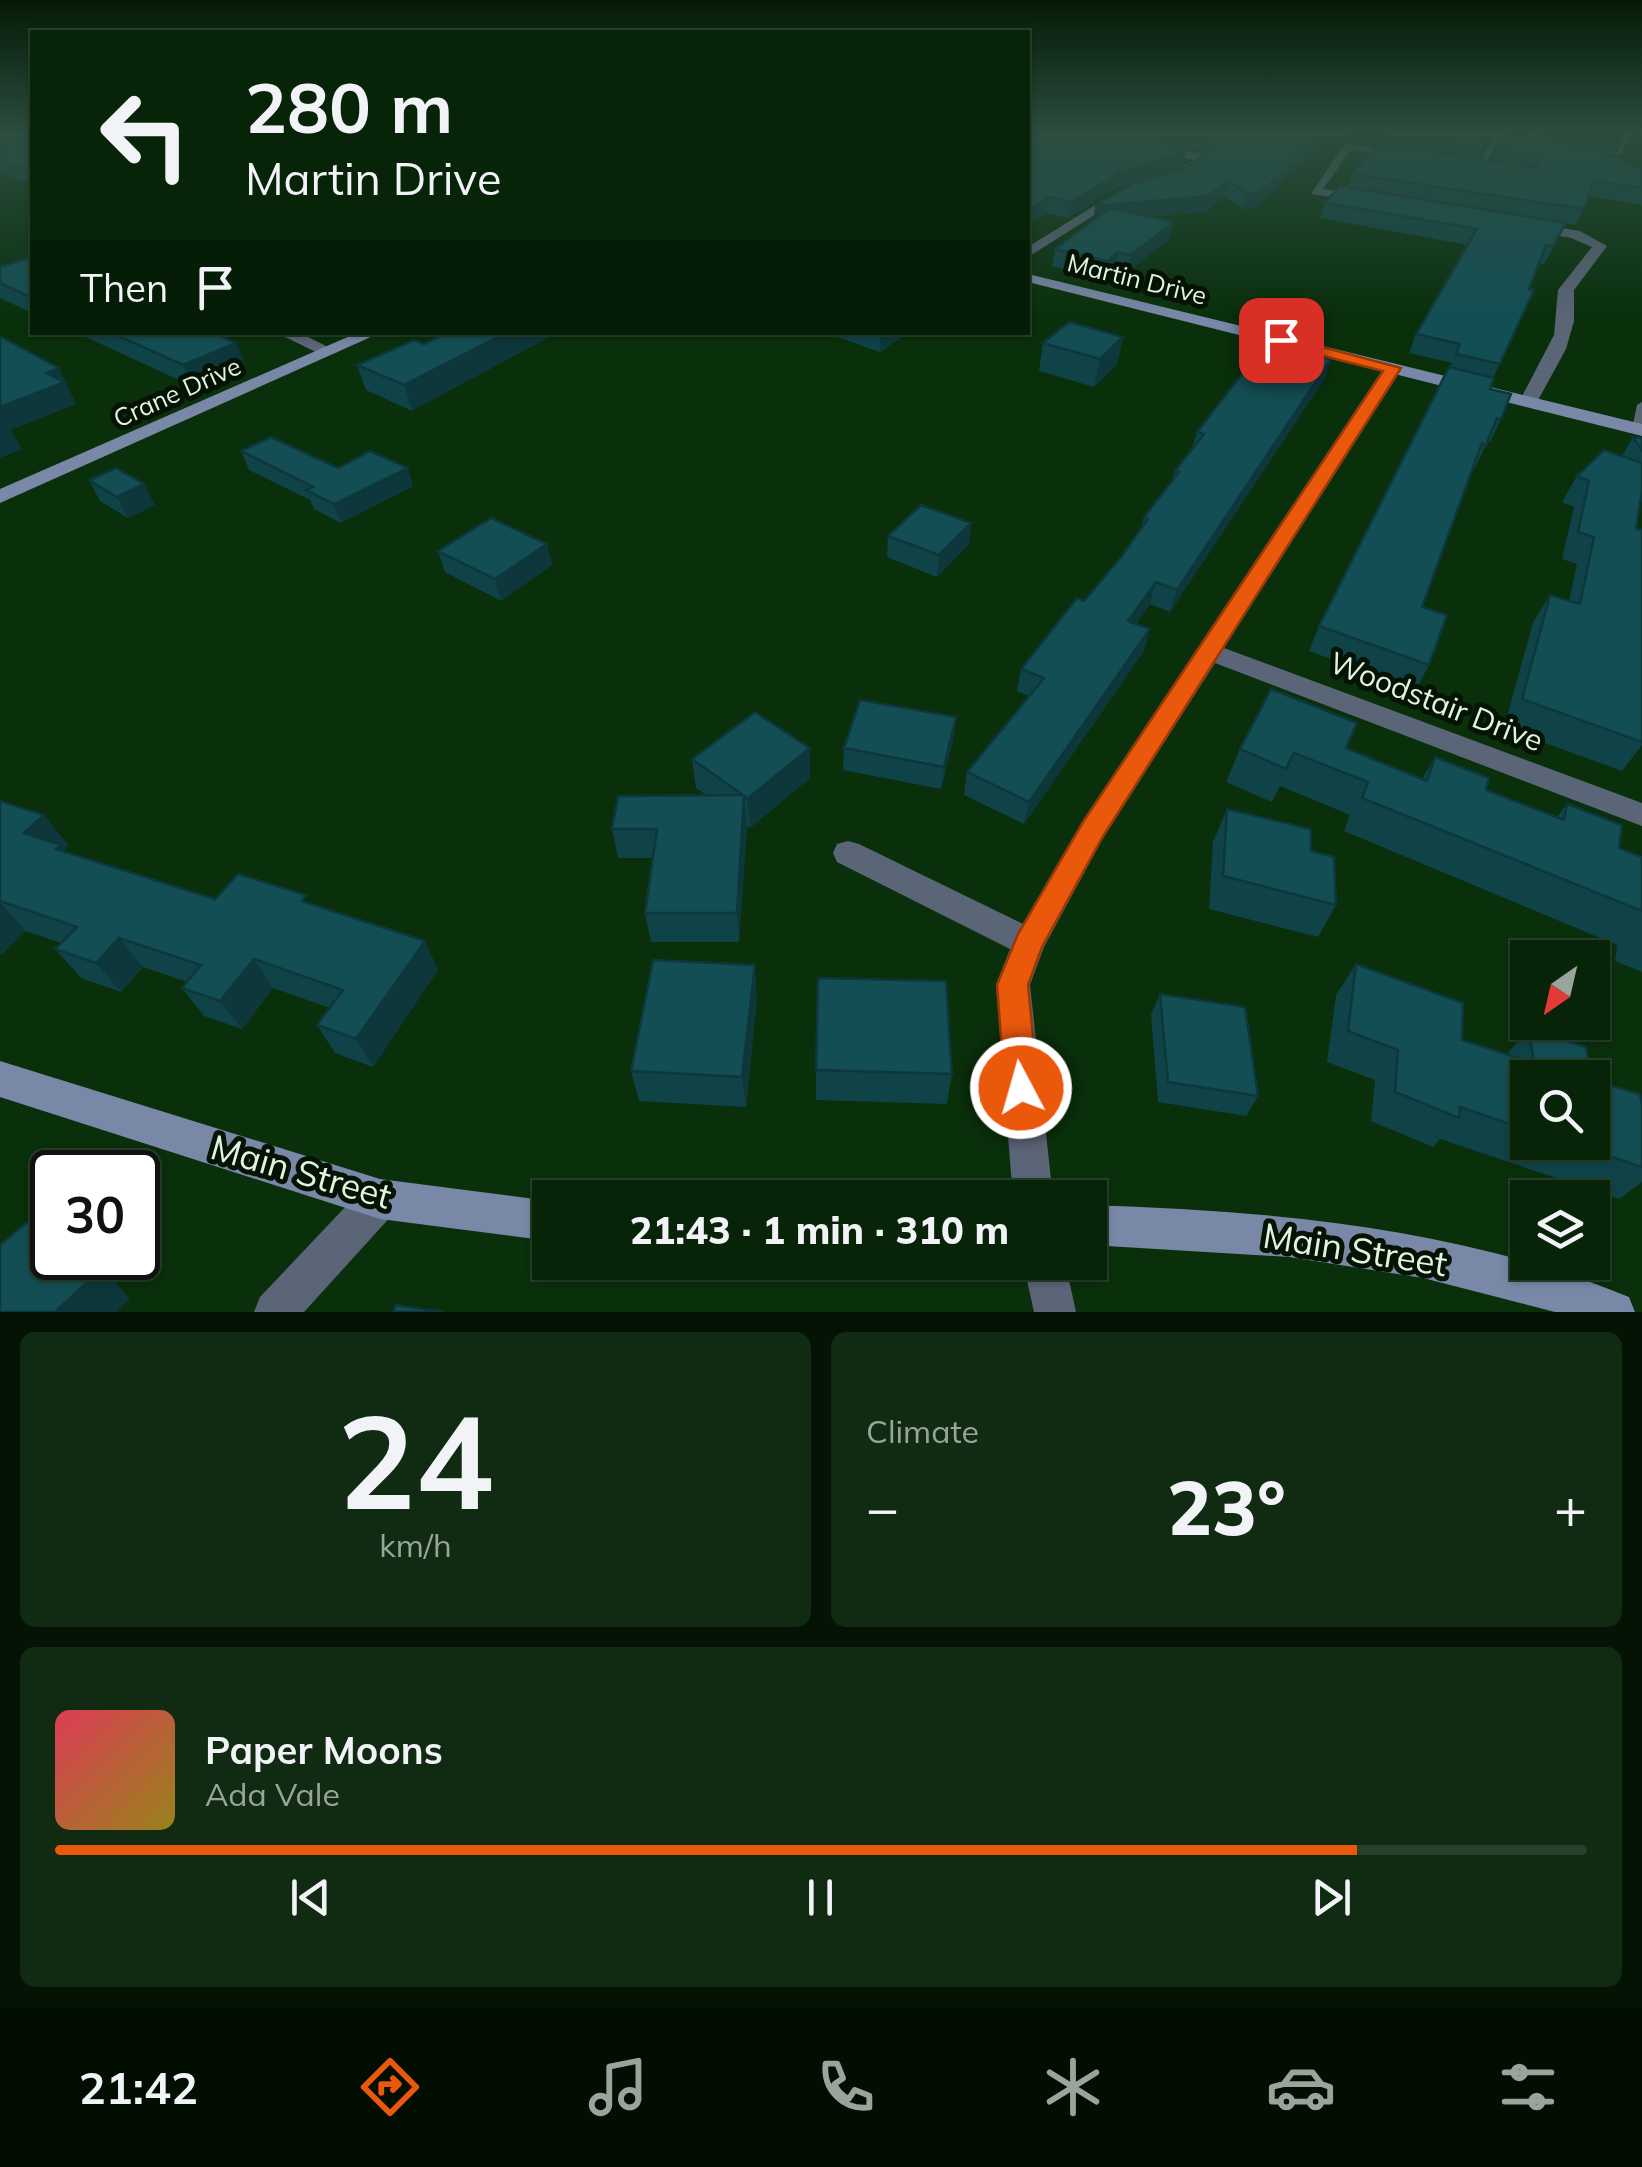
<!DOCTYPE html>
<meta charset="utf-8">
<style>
:root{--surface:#072308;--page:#102b12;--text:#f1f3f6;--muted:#98a49c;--line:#284029;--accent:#ea580c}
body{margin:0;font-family:Mulish,sans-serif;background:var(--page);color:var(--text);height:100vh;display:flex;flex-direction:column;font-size:38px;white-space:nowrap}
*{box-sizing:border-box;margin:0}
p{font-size:32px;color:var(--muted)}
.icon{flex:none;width:55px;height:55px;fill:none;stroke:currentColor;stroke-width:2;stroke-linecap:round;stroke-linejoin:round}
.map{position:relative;height:1312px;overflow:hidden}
.side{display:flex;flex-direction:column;gap:20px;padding:20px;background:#041304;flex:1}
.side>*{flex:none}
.guide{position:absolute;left:30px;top:30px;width:1000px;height:305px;border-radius:0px;box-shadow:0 2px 8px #0004,0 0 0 2px var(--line);background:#072308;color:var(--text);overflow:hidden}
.needle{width:65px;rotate:214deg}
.buttons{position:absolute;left:1510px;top:940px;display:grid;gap:20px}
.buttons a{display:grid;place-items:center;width:100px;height:100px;border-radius:0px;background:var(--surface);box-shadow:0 2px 8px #0004,0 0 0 2px var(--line);font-size:50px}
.speed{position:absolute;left:30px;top:1150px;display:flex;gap:20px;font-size:50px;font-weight:700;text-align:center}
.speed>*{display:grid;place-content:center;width:130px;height:130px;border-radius:50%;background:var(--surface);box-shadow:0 2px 8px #0004,0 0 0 2px var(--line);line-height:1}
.speed .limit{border:5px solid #111;border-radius:15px;background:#fff;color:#111}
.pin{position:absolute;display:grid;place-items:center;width:85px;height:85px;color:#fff;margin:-42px;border-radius:20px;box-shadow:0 5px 15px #0006}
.me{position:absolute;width:110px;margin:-55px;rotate:354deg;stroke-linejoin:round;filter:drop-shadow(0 0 8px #0008)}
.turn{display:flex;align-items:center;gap:35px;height:210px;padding:0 50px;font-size:45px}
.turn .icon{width:130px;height:130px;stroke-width:2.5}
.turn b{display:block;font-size:70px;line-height:85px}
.then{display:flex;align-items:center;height:95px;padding:0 50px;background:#0003;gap:20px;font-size:38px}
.big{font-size:75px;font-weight:800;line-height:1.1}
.side .tile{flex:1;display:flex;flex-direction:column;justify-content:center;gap:15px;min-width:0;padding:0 35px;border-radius:15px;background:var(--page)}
.side .dial{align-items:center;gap:0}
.dial b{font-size:130px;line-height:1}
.song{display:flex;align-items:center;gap:30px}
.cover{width:120px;height:120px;border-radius:15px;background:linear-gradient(135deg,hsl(350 70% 55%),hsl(50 70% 35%))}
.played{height:10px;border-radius:5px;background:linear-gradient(90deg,var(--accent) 85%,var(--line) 85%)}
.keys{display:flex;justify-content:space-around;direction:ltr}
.heat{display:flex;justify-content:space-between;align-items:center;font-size:55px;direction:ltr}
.side .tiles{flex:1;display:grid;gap:20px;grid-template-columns:1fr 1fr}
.tile:last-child{grid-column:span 2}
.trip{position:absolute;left:532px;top:1180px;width:575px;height:100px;border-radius:0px;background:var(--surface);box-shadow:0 2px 8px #0004,0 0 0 2px var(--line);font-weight:800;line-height:100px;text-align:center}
.dock{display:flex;height:160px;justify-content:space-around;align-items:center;background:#030e03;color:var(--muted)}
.dock .icon{width:70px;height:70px}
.dock .active{color:var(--accent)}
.dock b{font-size:45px;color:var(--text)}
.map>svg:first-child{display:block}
</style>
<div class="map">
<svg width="1642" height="1312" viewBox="0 0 1642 1312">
<rect width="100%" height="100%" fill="#092f0b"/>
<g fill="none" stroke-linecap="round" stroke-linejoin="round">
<g fill="#5b6578" fill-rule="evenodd">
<path d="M 1477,134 L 1501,134 L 1521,139 L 1518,141 L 1499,138 L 1484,167 L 1481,169 L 1478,167 L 1493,137 Z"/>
<path d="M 1625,134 L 1630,135 L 1621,155 L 1589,150 L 1592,148 L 1617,152 Z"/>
<path d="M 1642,402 L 1642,428 L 1637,432 L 1632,429 L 1637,405 Z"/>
</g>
<g fill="#5b6578" fill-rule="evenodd">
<path d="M 1344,144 L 1406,152 L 1412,155 L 1406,158 L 1351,150 L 1323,189 L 1369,196 L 1369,202 L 1311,194 Z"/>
<path d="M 1152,145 L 1201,154 L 1207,161 L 1181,179 L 1173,179 L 1173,173 L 1194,160 L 1148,150 Z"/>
<path d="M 1121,189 L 1131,192 L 1028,257 L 1028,247 Z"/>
<path d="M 1531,223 L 1580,231 L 1607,246 L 1574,290 L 1574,321 L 1566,349 L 1537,402 L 1528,407 L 1519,402 L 1554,335 L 1558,290 L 1592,247 L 1571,238 L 1526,230 L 1524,227 Z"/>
<path d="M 275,332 L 298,332 L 338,352 L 324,356 Z"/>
<path d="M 1393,363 L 1402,368 L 1224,648 L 1642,803 L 1642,826 L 1215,663 L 1103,838 L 1044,947 L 1030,985 L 1053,1198 L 1013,1198 L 996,985 L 1010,949 L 837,862 L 833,853 L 837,844 L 848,841 L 859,844 L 1023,924 L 1083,822 L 1384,368 Z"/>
<path d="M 380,1179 L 394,1185 L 400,1199 L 394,1213 L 304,1312 L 254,1312 L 260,1297 L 366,1185 Z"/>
<path d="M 1023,1262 L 1065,1262 L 1076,1312 L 1034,1312 Z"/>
</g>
<g fill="#7988a7" fill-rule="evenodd">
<path d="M 1028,274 L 1642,424 L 1642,436 L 1028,282 Z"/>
<path d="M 359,332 L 382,332 L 0,503 L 0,489 Z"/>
<path d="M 0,1061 L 380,1179 L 550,1201 L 550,1241 L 380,1219 L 0,1097 Z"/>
<path d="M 1090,1205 C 1273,1211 1459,1227 1629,1297 L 1635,1312 L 1555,1312 L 1423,1278 L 1289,1257 L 1090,1245 Z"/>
</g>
</g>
<g fill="#104348">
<path d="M 0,134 L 32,134 L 32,184 L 4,175 L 0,175 Z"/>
<path d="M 1028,134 L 1350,134 L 1345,138 L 1330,137 L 1257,207 L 1243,209 L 1224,196 L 1205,212 L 1149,217 L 1170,238 L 1128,272 L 1115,269 L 1105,278 L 1052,266 L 1055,249 L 1186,168 L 1204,155 L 1198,149 L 1187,148 L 1184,162 L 1170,171 L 1118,187 L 1068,218 L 1046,213 L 1028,224 Z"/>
<path d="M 1389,134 L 1489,134 L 1478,159 L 1491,161 L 1495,150 L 1642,170 L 1642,205 L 1589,196 L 1576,225 L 1560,222 L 1558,240 L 1544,264 L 1539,263 L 1529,289 L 1534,290 L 1493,378 L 1490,389 L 1501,419 L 1490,442 L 1488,441 L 1475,468 L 1473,467 L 1422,607 L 1429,665 L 1416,690 L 1309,651 L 1319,626 L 1452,363 L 1409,353 L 1416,334 L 1468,245 L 1320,218 L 1325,203 L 1347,187 L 1352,174 L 1386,144 Z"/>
<path d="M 32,257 L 32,313 L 0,298 L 0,265 L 3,266 Z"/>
<path d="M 75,332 L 213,332 L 245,364 L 192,386 Z"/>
<path d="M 823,332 L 909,332 L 880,352 Z"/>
<path d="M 1123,337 L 1117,364 L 1094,387 L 1039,371 L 1043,343 Z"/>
<path d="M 414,340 L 412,411 L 366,390 L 357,365 Z"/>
<path d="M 1325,378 L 1170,612 L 1150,604 L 1136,624 L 1150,629 L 1144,651 L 1024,824 L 964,795 L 967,772 L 1029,696 L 1017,691 L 1021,669 L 1084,601 L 1121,557 L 1141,528 L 1144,517 L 1172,480 L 1175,471 L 1192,449 L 1197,432 Z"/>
<path d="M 1633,437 L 1642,438 L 1642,497 L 1636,529 L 1642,530 L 1642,745 L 1622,771 L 1504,728 L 1533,622 L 1550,595 L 1569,601 L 1577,564 L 1562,559 L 1574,507 L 1562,502 L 1577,476 L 1622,456 Z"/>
<path d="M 241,451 L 338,468 L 413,486 L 341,523 L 314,509 L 310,500 L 249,470 Z"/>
<path d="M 89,480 L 155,505 L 128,518 L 100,501 Z"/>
<path d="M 971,523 L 969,544 L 937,577 L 887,557 L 888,536 Z"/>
<path d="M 547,544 L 552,565 L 501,601 L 445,572 L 438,551 Z"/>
<path d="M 956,717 L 953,740 L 941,789 L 843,770 L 844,748 Z"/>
<path d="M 810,748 L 810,778 L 750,828 L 747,826 L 739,942 L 651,942 L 645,913 L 653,858 L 618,858 L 612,829 L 706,795 L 696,788 L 692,759 Z"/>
<path d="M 1346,748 L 1422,779 L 1435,757 L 1486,790 L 1557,817 L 1567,804 L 1619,848 L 1642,857 L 1642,972 L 1615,961 L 1617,945 L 1344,831 L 1350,815 L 1280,786 L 1272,802 L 1226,782 L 1240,749 Z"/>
<path d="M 0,801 L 44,815 L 68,845 L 64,849 L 67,852 L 215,899 L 312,904 L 425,941 L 438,970 L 373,1067 L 335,1053 L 317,1025 L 330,1008 L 273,988 L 242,1029 L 204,1016 L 182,988 L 187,982 L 143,967 L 121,992 L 81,978 L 55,949 L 61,943 L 26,931 L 2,954 L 0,954 Z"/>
<path d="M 1227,809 L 1311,851 L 1336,905 L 1318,937 L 1209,909 L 1213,842 Z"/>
<path d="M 1356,964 L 1462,1040 L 1507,1054 L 1529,1029 L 1586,1047 L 1528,1078 L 1528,1142 L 1592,1142 L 1642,1106 L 1642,1182 L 1619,1199 L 1440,1139 L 1433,1147 L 1371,1121 L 1375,1080 L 1327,1062 L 1336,995 Z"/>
<path d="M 1160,994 L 1258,1096 L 1246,1116 L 1158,1102 L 1151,1015 Z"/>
<path d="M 757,997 L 746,1107 L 639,1101 L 631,1071 Z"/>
<path d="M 816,1070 L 952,1074 L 947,1104 L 816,1100 Z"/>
</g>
<g fill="#0d373b">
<path d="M 0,134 L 30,134 L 0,144 Z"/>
<path d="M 1323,134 L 1331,134 L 1330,137 L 1257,207 L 1243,209 L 1248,193 Z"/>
<path d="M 1187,147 L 1184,162 L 1170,171 L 1118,187 L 1068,218 L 1071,202 L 1121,172 Z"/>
<path d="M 1228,181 L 1224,196 L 1205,212 L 1093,222 L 1095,206 Z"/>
<path d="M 1048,197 L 1046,213 L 1028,224 L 1028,210 Z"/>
<path d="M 1174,222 L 1170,238 L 1128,272 L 1131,255 Z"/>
<path d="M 1118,252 L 1115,269 L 1105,278 L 1108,261 Z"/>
<path d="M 507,332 L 559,332 L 412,411 L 404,385 Z"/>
<path d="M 881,332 L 909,332 L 880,352 Z"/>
<path d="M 1123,337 L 1117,364 L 1094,387 L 1100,359 Z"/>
<path d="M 236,343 L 245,364 L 192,386 L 183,365 Z"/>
<path d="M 1331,359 L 1325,378 L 1170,612 L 1177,590 Z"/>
<path d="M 59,368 L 76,404 L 11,430 L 22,449 L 0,458 L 0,407 L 46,373 Z"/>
<path d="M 408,468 L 413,486 L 341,523 L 334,504 Z"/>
<path d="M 144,484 L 155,505 L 128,518 L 117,497 Z"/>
<path d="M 971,523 L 969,544 L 937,577 L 939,555 Z"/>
<path d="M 547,544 L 552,565 L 501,601 L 495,579 Z"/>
<path d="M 1156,582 L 1150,604 L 1123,643 L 1128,621 Z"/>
<path d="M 1150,629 L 1144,651 L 1024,824 L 1029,802 Z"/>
<path d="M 956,717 L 953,740 L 941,789 L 944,767 Z"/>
<path d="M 810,748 L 810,778 L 750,828 L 747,799 Z"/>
<path d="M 744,796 L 747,826 L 739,942 L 737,913 Z"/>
<path d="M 44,815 L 68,845 L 64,849 L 85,875 L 24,833 Z"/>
<path d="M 0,902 L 26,931 L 2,954 L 0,953 Z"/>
<path d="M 119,938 L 143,967 L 121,992 L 96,963 Z"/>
<path d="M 425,941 L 438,970 L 373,1067 L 356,1039 Z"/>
<path d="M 254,959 L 273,988 L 242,1029 L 220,1001 Z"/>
<path d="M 755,965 L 757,997 L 746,1107 L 742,1077 Z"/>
<path d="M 82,1258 L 94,1258 L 130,1299 L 116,1312 L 55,1312 Z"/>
</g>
<g fill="#134e54" stroke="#0d373b" stroke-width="2.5">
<path d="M 28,134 L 32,134 L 32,172 L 0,161 L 0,142 Z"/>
<path d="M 1028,134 L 1112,134 L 1187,147 L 1174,156 L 1121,172 L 1071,202 L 1048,197 L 1028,210 Z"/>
<path d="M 1193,134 L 1323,134 L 1261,192 L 1248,193 L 1228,181 L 1208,196 L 1095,206 L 1132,184 L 1186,168 L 1214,147 L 1201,135 Z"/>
<path d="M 1402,134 L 1489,134 L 1482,148 Z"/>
<path d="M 1533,135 L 1601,150 L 1642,170 L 1642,188 L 1594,181 L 1584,209 L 1352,174 L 1379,143 L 1534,168 L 1541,162 L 1538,157 L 1495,150 L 1503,136 L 1525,139 Z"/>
<path d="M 1340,186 L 1566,223 L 1552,247 L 1546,245 L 1529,289 L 1534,290 L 1500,364 L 1456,354 L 1460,344 L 1416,334 L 1477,229 L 1325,203 Z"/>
<path d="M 1109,208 L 1174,222 L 1131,255 L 1118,252 L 1108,261 L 1055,249 Z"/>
<path d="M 32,257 L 32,298 L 0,283 L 0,265 L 3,266 Z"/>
<path d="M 1069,322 L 1123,337 L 1100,359 L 1043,343 Z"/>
<path d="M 110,332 L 212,332 L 236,343 L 183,365 Z"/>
<path d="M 449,332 L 507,332 L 404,385 L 357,365 L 414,340 L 424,344 Z"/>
<path d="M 0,336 L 59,368 L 46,373 L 65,382 L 0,407 Z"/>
<path d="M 1266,343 L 1331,359 L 1177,590 L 1156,582 L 1128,621 L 1150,629 L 1029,802 L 967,772 L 1044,678 L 1021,669 L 1077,598 L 1084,601 L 1121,557 L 1148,519 L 1144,517 L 1179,472 L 1175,471 L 1204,434 L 1197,432 Z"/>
<path d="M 1449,367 L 1494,378 L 1490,389 L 1511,394 L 1501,419 L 1497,418 L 1486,445 L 1482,443 L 1422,607 L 1447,615 L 1429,665 L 1319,626 Z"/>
<path d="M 271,437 L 338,468 L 370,451 L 408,468 L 334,504 L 306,490 L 313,487 L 241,451 Z"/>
<path d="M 1633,437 L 1642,438 L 1642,450 Z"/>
<path d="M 1604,450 L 1642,463 L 1642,491 L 1636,529 L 1642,530 L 1642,742 L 1522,699 L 1550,595 L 1580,604 L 1594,537 L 1578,532 L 1589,481 L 1577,476 Z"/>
<path d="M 116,468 L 144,484 L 117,497 L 89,480 Z"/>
<path d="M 921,505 L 971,523 L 939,555 L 888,536 Z"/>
<path d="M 491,518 L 547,544 L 495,579 L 438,551 Z"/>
<path d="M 1271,689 L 1357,723 L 1346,748 L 1427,781 L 1435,757 L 1489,778 L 1486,790 L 1564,820 L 1567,804 L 1622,825 L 1619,848 L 1642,857 L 1642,911 L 1362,798 L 1368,782 L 1294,753 L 1286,769 L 1240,749 Z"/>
<path d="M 860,700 L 956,717 L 944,767 L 844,748 Z"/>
<path d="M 755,712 L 810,748 L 747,799 L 744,796 L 737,913 L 645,913 L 657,829 L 612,829 L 618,796 L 743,795 L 692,759 Z"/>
<path d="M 0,801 L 44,815 L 24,833 L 61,845 L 56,849 L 215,899 L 238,874 L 306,895 L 302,901 L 425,941 L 356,1039 L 317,1025 L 343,990 L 254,959 L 220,1001 L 182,988 L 201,965 L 119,938 L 96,963 L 55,949 L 77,927 L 0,901 Z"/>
<path d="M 1227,809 L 1311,829 L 1311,851 L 1334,857 L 1336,905 L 1223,876 Z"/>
<path d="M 653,960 L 755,965 L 742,1077 L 631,1071 Z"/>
<path d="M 1356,964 L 1463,1003 L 1462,1040 L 1534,1063 L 1529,1029 L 1586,1047 L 1591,1078 L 1528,1078 L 1528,1130 L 1460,1107 L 1459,1118 L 1395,1092 L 1398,1050 L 1348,1031 Z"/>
<path d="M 818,978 L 946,981 L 952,1074 L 816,1070 Z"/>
<path d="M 1160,994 L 1245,1007 L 1258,1096 L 1168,1082 Z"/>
<path d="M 1592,1080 L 1640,1094 L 1642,1106 L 1642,1167 L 1567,1142 L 1592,1142 Z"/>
<path d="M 41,1210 L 52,1223 L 52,1258 L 82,1258 L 96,1274 L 55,1312 L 0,1312 L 0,1245 Z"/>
<path d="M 396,1305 L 444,1312 L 393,1312 Z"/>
</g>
<linearGradient id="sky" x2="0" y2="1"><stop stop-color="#051a06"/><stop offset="0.42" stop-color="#2c4d3f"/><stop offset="1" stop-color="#2c4d3f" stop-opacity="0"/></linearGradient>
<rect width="1642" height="318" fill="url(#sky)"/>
<path fill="#ea580c" stroke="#983908" stroke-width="2.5" d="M 1281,336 L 1401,368 L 1102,838 L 1042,947 L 1028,985 L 1038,1088 L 1033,1100 L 1021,1105 L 1009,1100 L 1005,1088 L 997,985 L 1018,934 L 1083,822 L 1383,371 L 1276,344 L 1276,337 Z"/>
<g text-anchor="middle" stroke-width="10" stroke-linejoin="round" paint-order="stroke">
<g font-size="25" fill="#e0f5df" stroke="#051305">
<text transform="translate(1137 279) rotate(14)" y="9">Martin Drive</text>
<text transform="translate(177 392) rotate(-24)" y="9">Crane Drive</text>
</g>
<g font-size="30" fill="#e0f5df" stroke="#051305">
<text transform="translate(1436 702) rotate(21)" y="10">Woodstair Drive</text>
</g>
<g font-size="35" fill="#e0f5df" stroke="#051305">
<text transform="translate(301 1172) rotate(16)" y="12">Main Street</text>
<text transform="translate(1355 1250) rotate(9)" y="12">Main Street</text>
</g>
</g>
</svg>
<div class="buttons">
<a><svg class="needle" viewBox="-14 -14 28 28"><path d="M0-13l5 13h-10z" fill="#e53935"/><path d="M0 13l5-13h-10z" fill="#98a49c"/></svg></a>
<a><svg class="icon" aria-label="search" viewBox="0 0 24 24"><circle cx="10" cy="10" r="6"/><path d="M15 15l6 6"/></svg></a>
<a><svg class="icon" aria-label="layers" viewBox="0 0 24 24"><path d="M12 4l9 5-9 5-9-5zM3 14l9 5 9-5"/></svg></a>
</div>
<div class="speed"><div class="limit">30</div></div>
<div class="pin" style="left:1281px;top:340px;background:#d93025"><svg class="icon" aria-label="arrive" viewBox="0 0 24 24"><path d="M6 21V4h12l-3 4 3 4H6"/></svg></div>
<svg class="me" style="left:1021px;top:1088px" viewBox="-20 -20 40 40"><circle r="17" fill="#ea580c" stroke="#fff" stroke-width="3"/><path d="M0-11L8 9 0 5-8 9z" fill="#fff"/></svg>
<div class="trip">21:43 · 1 min · 310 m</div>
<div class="guide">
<div class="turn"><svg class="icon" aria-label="left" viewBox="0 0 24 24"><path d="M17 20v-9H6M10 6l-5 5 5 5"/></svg><div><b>280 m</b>Martin Drive</div></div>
<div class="then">Then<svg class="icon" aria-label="arrive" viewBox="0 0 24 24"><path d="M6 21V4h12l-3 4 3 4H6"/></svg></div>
</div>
</div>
<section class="side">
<div class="tiles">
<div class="tile dial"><b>24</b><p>km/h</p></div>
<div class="tile"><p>Climate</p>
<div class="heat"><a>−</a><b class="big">23°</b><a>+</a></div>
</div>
<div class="tile">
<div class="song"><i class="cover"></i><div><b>Paper Moons</b><p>Ada Vale</p></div></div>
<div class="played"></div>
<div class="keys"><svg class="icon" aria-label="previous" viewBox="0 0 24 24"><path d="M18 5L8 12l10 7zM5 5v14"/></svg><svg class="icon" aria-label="pause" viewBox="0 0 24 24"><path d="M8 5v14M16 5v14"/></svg><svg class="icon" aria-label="next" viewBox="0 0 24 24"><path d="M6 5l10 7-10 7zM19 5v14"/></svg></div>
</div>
</div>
</section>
<nav class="dock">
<b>21:42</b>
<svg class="icon active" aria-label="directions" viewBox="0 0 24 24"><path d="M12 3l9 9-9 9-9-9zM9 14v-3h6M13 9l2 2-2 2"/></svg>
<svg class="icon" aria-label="music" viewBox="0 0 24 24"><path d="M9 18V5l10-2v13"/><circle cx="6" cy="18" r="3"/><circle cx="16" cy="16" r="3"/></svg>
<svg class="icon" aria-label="phone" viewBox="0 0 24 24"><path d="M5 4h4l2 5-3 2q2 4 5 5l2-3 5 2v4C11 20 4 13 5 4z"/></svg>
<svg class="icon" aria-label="climate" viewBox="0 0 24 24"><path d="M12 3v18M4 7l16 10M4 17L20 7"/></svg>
<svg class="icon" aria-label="car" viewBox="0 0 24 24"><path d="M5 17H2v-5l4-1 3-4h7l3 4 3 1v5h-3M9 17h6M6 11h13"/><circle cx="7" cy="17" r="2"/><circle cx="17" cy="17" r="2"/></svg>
<svg class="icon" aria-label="filters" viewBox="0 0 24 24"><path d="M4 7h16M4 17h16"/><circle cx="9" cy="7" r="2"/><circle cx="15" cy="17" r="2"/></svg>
</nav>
